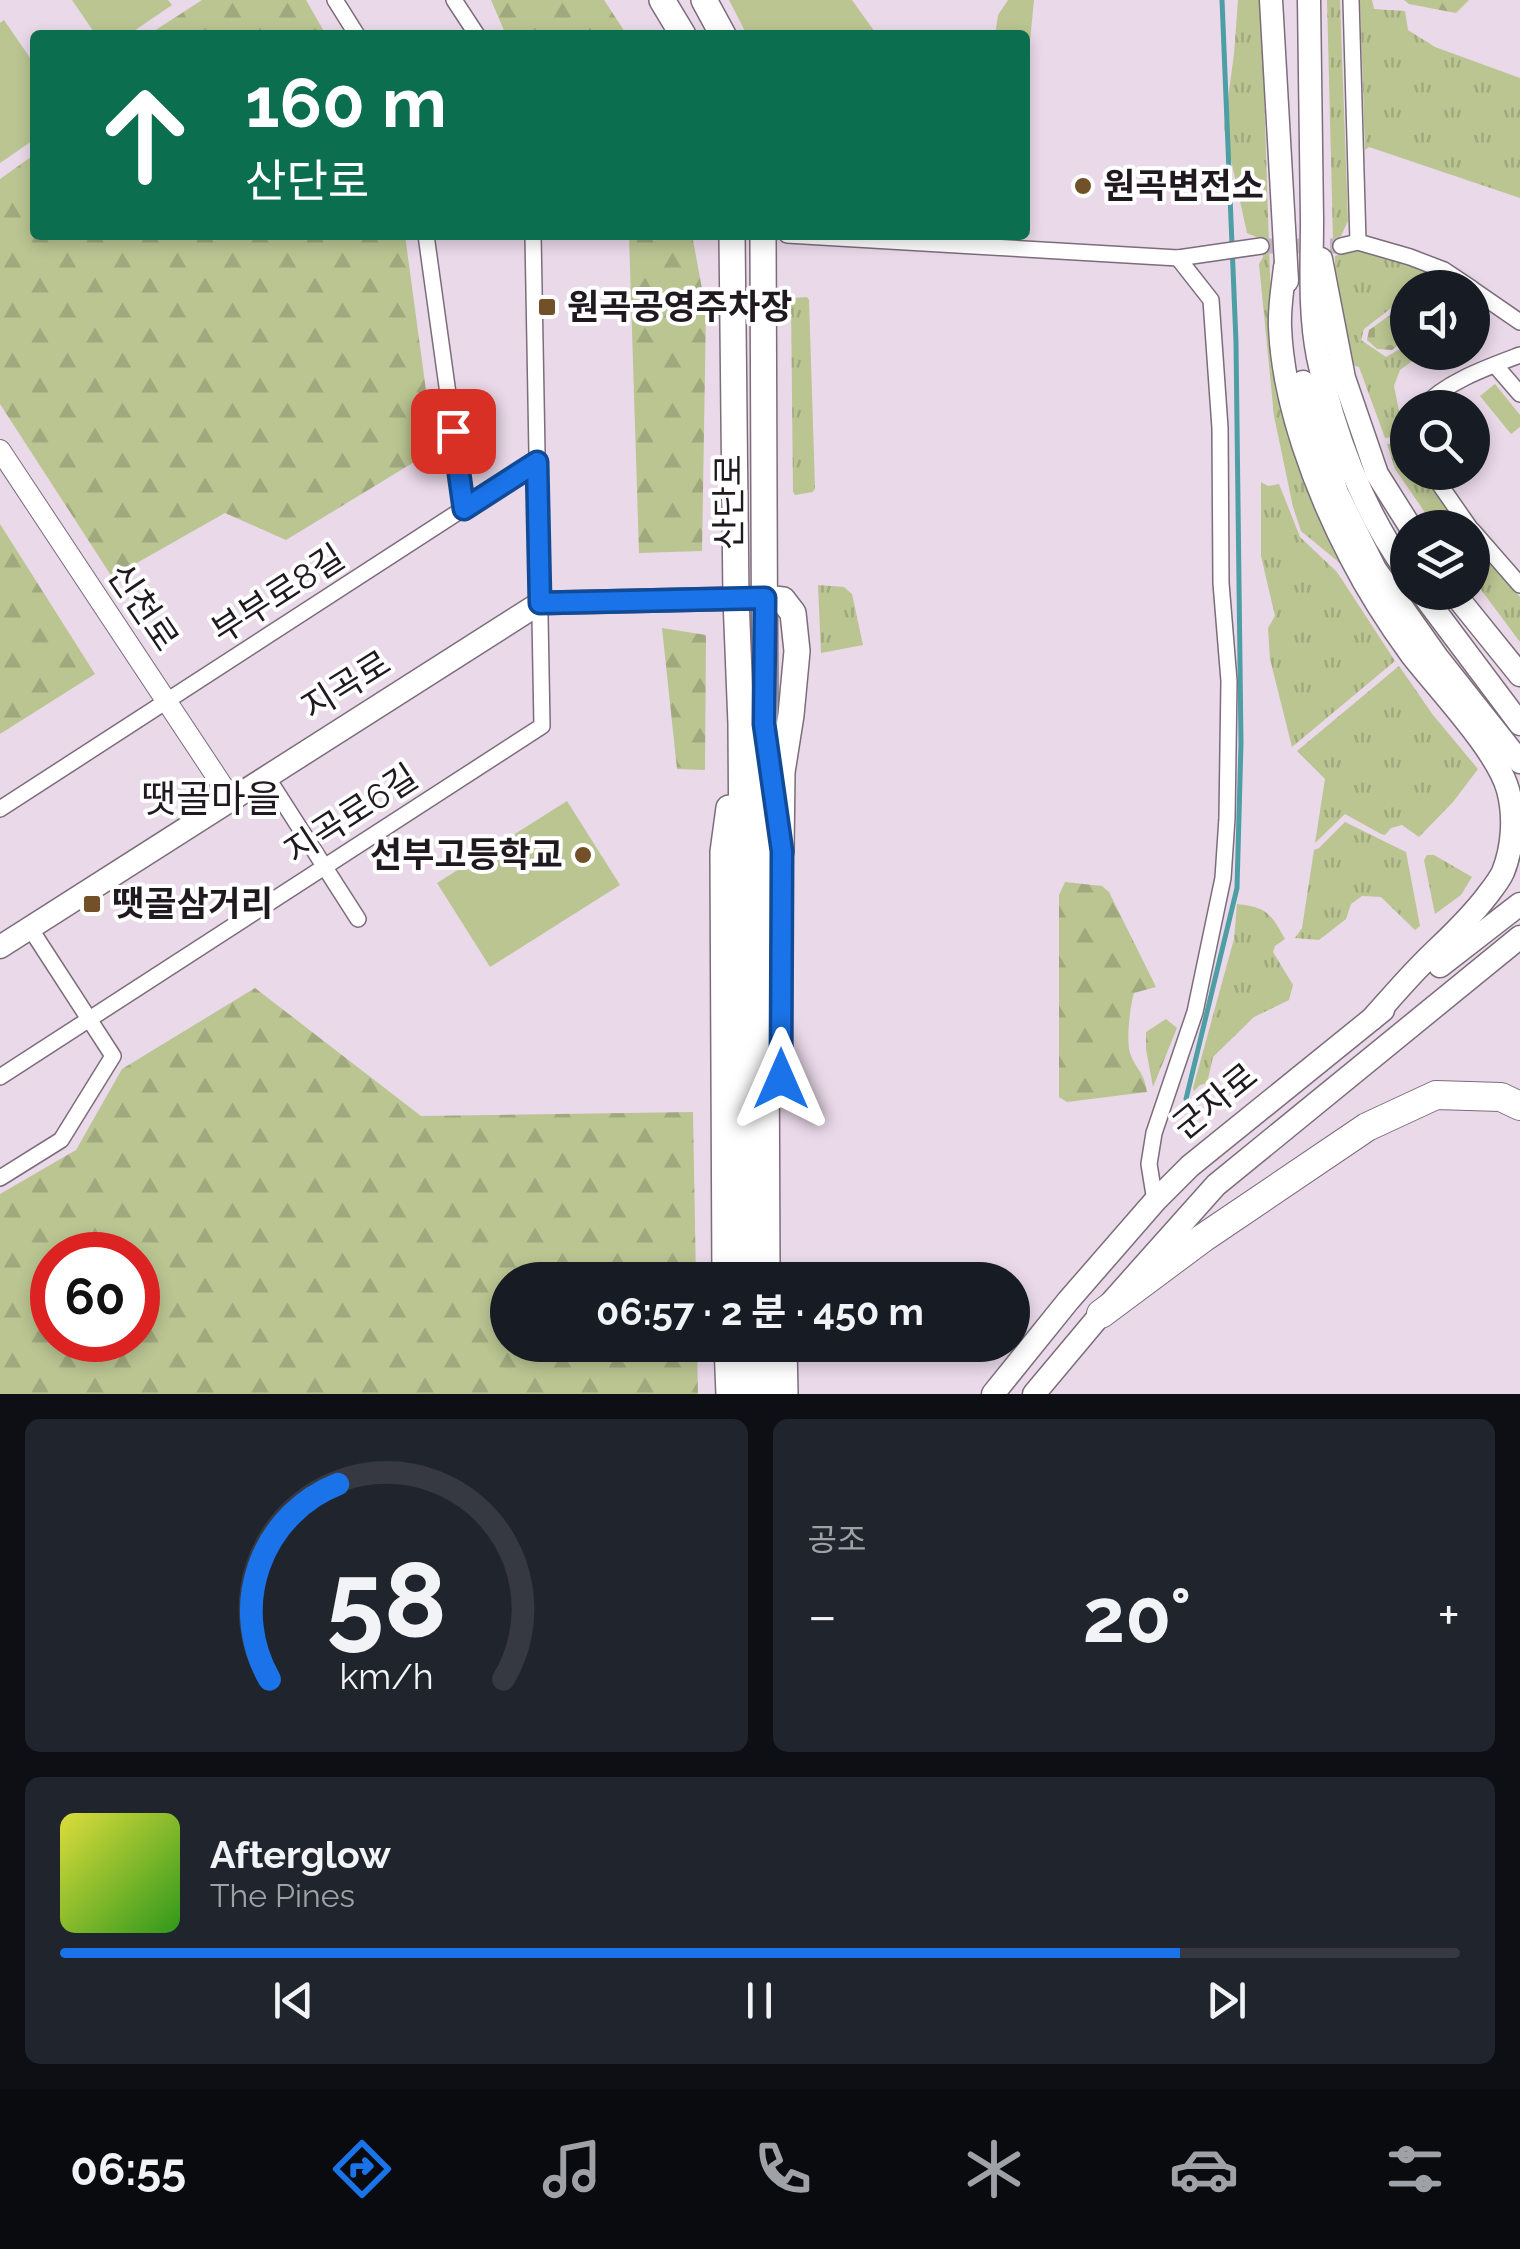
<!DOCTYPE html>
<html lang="ko">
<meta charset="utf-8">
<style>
:root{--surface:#171b24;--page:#20242c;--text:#f1f3f6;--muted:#9ea1a6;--line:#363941;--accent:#1a73e8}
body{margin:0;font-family:Raleway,"Noto Sans KR",sans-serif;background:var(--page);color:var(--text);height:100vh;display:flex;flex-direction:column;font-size:38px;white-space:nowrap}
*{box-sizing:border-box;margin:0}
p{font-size:32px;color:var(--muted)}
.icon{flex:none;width:55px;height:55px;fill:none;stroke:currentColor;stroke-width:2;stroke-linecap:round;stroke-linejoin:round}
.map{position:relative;height:1394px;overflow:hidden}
.side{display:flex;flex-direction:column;gap:25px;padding:25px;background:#0d0f14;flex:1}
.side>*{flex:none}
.top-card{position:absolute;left:30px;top:30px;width:1000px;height:210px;border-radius:10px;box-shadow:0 5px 15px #0003;background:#0b6e4f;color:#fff;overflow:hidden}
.controls{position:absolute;left:1390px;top:270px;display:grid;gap:20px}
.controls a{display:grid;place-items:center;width:100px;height:100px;border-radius:50%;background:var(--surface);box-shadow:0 5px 15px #0003;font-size:50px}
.speed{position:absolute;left:30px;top:1232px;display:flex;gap:20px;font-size:50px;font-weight:700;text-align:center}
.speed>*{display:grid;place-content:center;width:130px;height:130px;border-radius:50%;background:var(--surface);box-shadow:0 5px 15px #0003;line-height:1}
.speed .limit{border:15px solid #d22;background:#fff;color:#111}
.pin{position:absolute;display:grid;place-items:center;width:85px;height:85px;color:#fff;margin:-42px;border-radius:20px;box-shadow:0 5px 15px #0006}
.me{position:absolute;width:110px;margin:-55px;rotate:0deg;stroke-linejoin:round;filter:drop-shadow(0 0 8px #0008)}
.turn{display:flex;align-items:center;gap:35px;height:210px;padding:0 50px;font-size:45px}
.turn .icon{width:130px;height:130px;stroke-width:2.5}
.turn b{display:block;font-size:70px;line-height:85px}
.big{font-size:75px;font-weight:700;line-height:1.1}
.side .card{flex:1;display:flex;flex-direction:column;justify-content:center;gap:15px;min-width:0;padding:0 35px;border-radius:15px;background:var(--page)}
.side .dial{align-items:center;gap:0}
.dial svg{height:260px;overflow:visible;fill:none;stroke:var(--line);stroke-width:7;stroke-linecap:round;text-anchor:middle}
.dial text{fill:var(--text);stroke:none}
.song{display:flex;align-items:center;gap:30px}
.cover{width:120px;height:120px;border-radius:15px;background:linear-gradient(135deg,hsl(60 70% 55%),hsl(110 70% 35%))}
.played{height:10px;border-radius:5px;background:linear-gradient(90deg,var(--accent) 80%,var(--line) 80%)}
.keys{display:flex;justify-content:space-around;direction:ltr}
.heat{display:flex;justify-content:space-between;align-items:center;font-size:55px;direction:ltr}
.side .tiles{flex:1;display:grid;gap:25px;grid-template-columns:1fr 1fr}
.card:last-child{grid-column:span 2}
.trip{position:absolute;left:490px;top:1262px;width:540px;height:100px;border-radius:50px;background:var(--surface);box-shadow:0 5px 15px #0003;font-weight:700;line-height:100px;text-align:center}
.tabs{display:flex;height:160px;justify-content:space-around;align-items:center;background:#090b0e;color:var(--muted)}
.tabs .icon{width:70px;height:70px}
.tabs .on{color:var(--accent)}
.tabs b{font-size:45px;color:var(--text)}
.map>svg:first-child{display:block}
</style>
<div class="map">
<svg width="1520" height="1394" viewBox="0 0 1520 1394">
<defs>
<pattern id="grass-tufts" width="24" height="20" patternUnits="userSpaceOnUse" patternTransform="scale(2.5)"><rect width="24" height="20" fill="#bac592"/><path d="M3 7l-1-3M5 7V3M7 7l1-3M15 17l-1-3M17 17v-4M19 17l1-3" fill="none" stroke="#a0a97e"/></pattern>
<pattern id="forest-firs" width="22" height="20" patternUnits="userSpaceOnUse" patternTransform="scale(2.5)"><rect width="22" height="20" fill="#bac592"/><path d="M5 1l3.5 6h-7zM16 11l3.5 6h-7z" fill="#a0a97e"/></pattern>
<pattern id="cemetery-stones" width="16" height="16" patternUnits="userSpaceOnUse" patternTransform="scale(2.5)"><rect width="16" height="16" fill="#bac592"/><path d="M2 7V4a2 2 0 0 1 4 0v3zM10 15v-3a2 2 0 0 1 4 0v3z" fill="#a0a97e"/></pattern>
</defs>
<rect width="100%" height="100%" fill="#ead9e9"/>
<g fill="url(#grass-tufts)">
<path d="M 1238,0 L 1261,0 L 1272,336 L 1317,512 L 1341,564 L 1301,531 L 1293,507 L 1274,416 L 1259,264 L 1263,257 L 1261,239 L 1247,233 L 1224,128 L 1234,54 Z"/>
<path d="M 1327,0 L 1340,0 L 1348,221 L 1341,236 L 1333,240 Z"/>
<path d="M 1360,0 L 1372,0 L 1374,9 L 1405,11 L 1408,30 L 1435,47 L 1520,78 L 1520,198 L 1369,147 L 1365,150 Z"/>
<path d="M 1357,249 C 1391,258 1431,264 1459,287 L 1408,288 L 1407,296 L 1364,329 L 1361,340 L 1386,357 L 1407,345 L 1408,352 L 1423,353 L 1400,370 L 1394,386 L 1399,411 L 1394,437 L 1385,438 L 1359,367 L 1352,365 L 1335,279 L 1335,256 Z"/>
<path d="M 807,297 L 809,300 L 815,488 L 813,492 L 795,495 L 793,492 L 791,303 L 793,298 Z"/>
<path d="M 1401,435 L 1407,446 L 1408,472 L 1425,473 L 1463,527 L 1435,527 L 1395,469 L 1387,444 L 1397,443 Z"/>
<path d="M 1261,482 L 1268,486 L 1279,484 L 1300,537 L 1337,572 L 1395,661 L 1292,747 L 1270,659 L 1268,628 L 1275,616 L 1261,556 Z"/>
<path d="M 1473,540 L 1520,597 L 1520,642 L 1473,579 Z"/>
<path d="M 818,585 L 844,587 L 852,594 L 863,645 L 821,653 Z"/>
<path d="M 1399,666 L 1433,715 L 1478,769 L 1453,802 L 1419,837 L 1402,825 L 1391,828 L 1385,835 L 1381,834 L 1345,814 L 1315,843 L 1325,779 L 1297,751 Z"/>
<path d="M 1345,822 L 1406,852 L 1420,926 L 1415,930 L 1381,897 L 1362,896 L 1351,904 L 1346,919 L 1319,940 L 1295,938 L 1302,928 L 1314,850 L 1319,848 Z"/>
<path d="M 1427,855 L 1434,855 L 1472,877 L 1461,895 L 1435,914 L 1424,860 Z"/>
<path d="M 1237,904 C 1267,907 1271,914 1285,939 L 1275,946 L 1273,952 L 1293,985 L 1289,1000 L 1254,1017 L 1213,1057 L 1207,1083 L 1200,1085 L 1194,1091 L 1193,1088 L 1234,939 Z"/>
</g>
<g fill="url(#forest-firs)" fill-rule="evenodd">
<path d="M 202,0 L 306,0 L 326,35 L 148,35 Z"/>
<path d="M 491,0 L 604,0 L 627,35 L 506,35 Z"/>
<path d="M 1404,0 L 1469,0 L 1456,13 L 1409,4 Z"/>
<path d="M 35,154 L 35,235 L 405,235 L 434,450 L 286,540 L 225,513 L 112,577 L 0,404 L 0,179 Z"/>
<path d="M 629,235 L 692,235 L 706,310 L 702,551 L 639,553 Z"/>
<path d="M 0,524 L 95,674 L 0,734 Z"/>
<path d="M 662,628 L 706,635 L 705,770 L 677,769 Z"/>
<path d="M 1065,882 L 1102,886 L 1109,892 L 1156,987 L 1134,993 C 1130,1006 1126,1041 1130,1053 C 1136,1070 1144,1071 1147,1092 L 1067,1102 L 1059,1097 L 1059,895 Z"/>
<path d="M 255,988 L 421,1116 L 693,1112 L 696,1280 L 508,1280 L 508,1345 L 697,1345 L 698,1394 L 0,1394 L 0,1194 L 76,1150 L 122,1069 ZM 138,1255 L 138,1340 L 52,1340 L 52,1255 Z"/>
<path d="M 1166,1019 L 1177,1028 L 1153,1087 L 1146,1049 L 1146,1032 Z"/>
</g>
<path fill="url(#cemetery-stones)" d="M 1407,303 L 1407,338 L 1392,350 L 1377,349 L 1367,340 L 1369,330 Z"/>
<g fill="#bac592">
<path d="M 72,0 L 168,0 L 172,5 L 128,35 L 96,35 Z"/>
<path d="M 729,0 L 852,0 L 877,35 L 747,35 Z"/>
<path d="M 1008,0 L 1034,0 L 1030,41 L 1025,41 L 1025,35 L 995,35 L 998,15 Z"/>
<path d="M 4,20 L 35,65 L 35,139 L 0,163 L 0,23 Z"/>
<path d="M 1495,384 L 1520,415 L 1520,427 L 1511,434 L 1480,396 Z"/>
<path d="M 567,801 L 620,885 L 490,967 L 437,883 Z"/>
</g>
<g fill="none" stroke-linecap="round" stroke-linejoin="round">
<path stroke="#4e9ea6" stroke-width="5" d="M 1186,1099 L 1237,888 L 1241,743 L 1236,342 L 1222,0"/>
<path stroke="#c2b3c1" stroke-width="15" stroke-dasharray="15 8" stroke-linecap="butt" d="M 1261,246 L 1341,246"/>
<defs>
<g id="minor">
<path d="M 335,0 L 357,35"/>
<path d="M 454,0 L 477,35"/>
<path d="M 1351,0 L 1358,242"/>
<path d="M 426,235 L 464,509"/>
<path d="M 787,235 L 1178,258 L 1261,246"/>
<path d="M 1341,246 L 1358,242 L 1410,257 L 1444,270 L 1471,288"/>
<path d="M 1472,289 L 1520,322"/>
<path d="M 1495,365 L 1520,394"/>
<path d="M 1422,408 C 1445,382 1488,367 1520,355"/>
<path d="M 1431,472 L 1470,528"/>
<path d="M 1472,530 L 1520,585"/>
<path d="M 267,777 L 358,919"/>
<path d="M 0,809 L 537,461"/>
<path d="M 0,1077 L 542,726 L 533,235"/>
<path d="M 0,1178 L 61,1140 L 113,1056 L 30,928"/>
<path d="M 1155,1201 L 1149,1164 L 1154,1133 L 1195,1012 L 1223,878 L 1227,818 L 1229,681 L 1221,583 L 1220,428 L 1211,300 L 1178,258"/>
</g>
<path id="tertiary" d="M 0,450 L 232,800"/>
<g id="secondary">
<path d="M 1271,0 L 1287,281"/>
<path d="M 1309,0 C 1310,73 1311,147 1312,220 C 1312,266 1309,312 1318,357 C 1333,432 1363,511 1408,573"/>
<path d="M 1321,259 L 1344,378 L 1377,474 L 1411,528"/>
<path d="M 1285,267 C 1283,286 1279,307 1280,327 C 1283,403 1316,491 1351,558 C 1368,591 1389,624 1411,654 C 1438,689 1497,750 1508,790 C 1515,816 1513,847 1503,872 C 1499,881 1492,889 1486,897 C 1467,922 1445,941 1423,963 C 1406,980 1389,1000 1372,1019"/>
<path d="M 1303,382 L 1337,493 L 1375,569 L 1437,657 L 1520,762"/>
<path d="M 1421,592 L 1520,724"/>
<path d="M 1453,592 L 1520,675"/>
<path d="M 0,947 L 540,603 L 765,598"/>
<path d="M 1440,966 L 1520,904"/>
<path d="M 993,1394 L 1068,1301 L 1155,1201 L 1190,1166 L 1383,1010"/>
<path d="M 1034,1394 L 1101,1314 L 1216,1185 L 1520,937"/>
</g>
<g id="primary">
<path d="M 662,0 L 683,35"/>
<path d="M 704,0 L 723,35"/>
<path d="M 732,235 L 736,599 L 741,724 L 745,1280"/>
<path d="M 763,235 L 767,1280"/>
<path d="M 765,598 L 783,600 L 793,613 L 797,651 L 791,715 L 782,772 L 781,851"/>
<path d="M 725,1280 L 723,852 L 729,808"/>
<path d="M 727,1345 L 729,1394"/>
<path d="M 746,1345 L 746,1394"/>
<path d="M 767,1345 L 768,1394"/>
<path d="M 784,1345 L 785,1394"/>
</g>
<path id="motorway" d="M 1101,1314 L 1203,1238 L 1367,1127 L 1436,1095 L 1501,1097 L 1520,1106"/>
</defs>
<use href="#minor" stroke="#7c6d7b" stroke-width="18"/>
<use href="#tertiary" stroke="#7c6d7b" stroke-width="22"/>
<use href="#secondary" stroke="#7c6d7b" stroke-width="25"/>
<use href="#primary" stroke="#7c6d7b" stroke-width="28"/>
<use href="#motorway" stroke="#7c6d7b" stroke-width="30"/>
<use href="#minor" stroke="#fff" stroke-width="15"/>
<use href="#tertiary" stroke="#fff" stroke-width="20"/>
<use href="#secondary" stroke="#fff" stroke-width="22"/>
<use href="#primary" stroke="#fff" stroke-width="25"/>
<use href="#motorway" stroke="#fff" stroke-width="28"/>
</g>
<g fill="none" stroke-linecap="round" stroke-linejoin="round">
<defs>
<path id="route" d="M 453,431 L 464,509 L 537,462 L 540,603 L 765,598 L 764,724 L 782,851 L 781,1079"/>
</defs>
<use href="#route" stroke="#114b97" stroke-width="25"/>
<use href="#route" stroke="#1a73e8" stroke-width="18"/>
</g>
<g fill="#725028" stroke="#fff" stroke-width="4">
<circle cx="1083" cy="186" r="10"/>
<rect x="537" y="297" width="20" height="20" rx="5"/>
<circle cx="583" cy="855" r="10"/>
<rect x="82" y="894" width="20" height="20" rx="5"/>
</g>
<g text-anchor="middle" stroke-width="8" stroke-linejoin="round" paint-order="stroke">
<g font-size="35" font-weight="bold" fill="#201a20" stroke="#fff" text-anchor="start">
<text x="1103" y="198">원곡변전소</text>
<text x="567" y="319">원곡공영주차장</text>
<text x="563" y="867" text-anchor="end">선부고등학교</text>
<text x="112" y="916">땟골삼거리</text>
</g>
<g font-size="35" fill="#201a20" stroke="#fff">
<text transform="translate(729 502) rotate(-90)" y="12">산단로</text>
<text transform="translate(278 594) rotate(-33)" y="12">부부로8길</text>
<text transform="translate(143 607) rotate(56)" y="12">신천로</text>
<text transform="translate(346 685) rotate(-32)" y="12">지곡로</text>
<text transform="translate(351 814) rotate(-33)" y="12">지곡로6길</text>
<text transform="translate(1215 1101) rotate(-39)" y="12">군자로</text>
</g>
<g font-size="38" fill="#201a20" stroke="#fff">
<text x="211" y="812">땟골마을</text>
</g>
</g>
</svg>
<div class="controls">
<a><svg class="icon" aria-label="sound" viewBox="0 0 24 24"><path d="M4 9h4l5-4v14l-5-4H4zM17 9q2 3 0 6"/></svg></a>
<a><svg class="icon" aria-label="search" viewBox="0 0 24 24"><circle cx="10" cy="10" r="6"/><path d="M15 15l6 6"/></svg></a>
<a><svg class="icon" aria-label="layers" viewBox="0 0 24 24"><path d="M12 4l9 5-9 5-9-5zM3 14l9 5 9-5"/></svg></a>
</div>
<div class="speed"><div class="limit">60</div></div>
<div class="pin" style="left:453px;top:431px;background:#d93025"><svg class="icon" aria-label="arrive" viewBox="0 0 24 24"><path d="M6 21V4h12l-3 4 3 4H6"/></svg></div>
<svg class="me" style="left:781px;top:1079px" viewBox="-20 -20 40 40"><path d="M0-17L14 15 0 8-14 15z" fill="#1a73e8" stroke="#fff" stroke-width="4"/></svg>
<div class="trip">06:57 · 2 분 · 450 m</div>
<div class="top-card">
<div class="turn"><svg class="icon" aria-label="ahead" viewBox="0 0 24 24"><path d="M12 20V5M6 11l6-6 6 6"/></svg><div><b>160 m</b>산단로</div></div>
</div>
</div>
<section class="side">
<div class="tiles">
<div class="card dial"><svg viewBox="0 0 100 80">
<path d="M14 69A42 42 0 1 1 86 69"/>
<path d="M14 69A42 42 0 0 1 35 9" stroke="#1a73e8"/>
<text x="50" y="56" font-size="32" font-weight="700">58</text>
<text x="50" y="72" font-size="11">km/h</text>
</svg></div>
<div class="card"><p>공조</p>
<div class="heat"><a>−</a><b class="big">20°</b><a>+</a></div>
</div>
<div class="card">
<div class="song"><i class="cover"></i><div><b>Afterglow</b><p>The Pines</p></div></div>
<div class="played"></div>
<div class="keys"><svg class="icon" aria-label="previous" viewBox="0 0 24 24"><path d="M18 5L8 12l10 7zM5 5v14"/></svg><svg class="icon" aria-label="pause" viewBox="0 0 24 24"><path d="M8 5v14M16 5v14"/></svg><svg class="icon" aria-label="next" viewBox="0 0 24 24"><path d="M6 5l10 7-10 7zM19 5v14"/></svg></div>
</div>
</div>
</section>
<nav class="tabs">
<b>06:55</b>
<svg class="icon on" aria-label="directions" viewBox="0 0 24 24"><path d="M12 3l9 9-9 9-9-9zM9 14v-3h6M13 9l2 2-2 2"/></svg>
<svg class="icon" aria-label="music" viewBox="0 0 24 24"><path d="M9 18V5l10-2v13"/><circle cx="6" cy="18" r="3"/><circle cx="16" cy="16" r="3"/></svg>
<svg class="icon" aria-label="phone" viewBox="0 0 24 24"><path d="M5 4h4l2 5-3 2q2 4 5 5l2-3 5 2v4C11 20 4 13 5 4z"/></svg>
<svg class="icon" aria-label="climate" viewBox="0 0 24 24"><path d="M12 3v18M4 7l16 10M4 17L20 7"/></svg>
<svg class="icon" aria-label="car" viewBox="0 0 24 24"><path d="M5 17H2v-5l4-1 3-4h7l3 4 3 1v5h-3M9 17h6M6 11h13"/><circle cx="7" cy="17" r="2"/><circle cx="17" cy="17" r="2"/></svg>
<svg class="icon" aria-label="filters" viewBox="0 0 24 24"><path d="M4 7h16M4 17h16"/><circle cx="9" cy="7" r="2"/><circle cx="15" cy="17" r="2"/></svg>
</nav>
